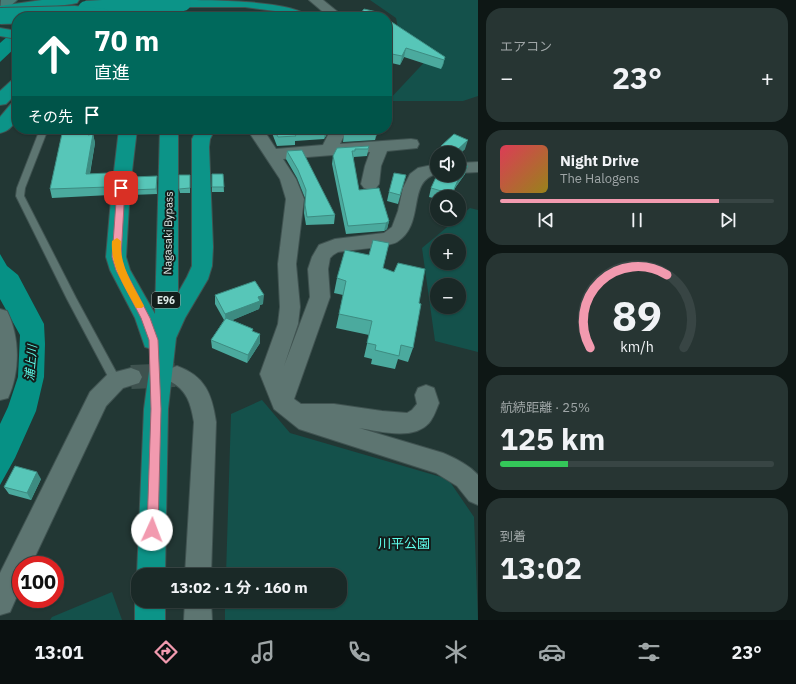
<!DOCTYPE html>
<html lang="ja">
<meta charset="utf-8">
<style>
:root{--surface:#1a2927;--page:#273533;--text:#f1f3f6;--muted:#9fa6a7;--line:#384544;--accent:#f29aaf}
body{margin:0;font-family:"IBM Plex Sans","Noto Sans JP",sans-serif;background:var(--page);color:var(--text);height:100vh;display:flex;flex-direction:column;font-size:15px;white-space:nowrap}
*{box-sizing:border-box;margin:0}
p{font-size:13px;color:var(--muted)}
.icon{flex:none;width:22px;height:22px;fill:none;stroke:currentColor;stroke-width:2;stroke-linecap:round;stroke-linejoin:round}
.map{position:relative;flex:1;overflow:hidden}
.details{display:flex;flex-direction:column;gap:8px;padding:8px;background:#0e1715;width:318px}
.details>*{flex:none}
.banner{position:absolute;left:12px;top:12px;width:380px;height:122px;border-radius:16px;box-shadow:0 1px 3px #0004,0 0 0 1px var(--line);background:#00695c;color:#fff;overflow:hidden}
.tools{position:absolute;left:430px;top:146px;display:grid;gap:8px}
.tools a{display:grid;place-items:center;width:36px;height:36px;border-radius:50%;background:var(--surface);box-shadow:0 1px 3px #0004,0 0 0 1px var(--line);font-size:20px}
.speed{position:absolute;left:12px;top:556px;display:flex;gap:8px;font-size:20px;font-weight:700;text-align:center}
.speed>*{display:grid;place-content:center;width:52px;height:52px;border-radius:50%;background:var(--surface);box-shadow:0 1px 3px #0004,0 0 0 1px var(--line);line-height:1}
.speed .limit{border:6px solid #d22;background:#fff;color:#111}
.pin{position:absolute;display:grid;place-items:center;width:34px;height:34px;color:#fff;margin:-17px;border-radius:8px;box-shadow:0 2px 6px #0006}
.me{position:absolute;width:44px;margin:-22px;rotate:2deg;stroke-linejoin:round;filter:drop-shadow(0 0 3px #0008)}
.turn{display:flex;align-items:center;gap:14px;height:84px;padding:0 16px;font-size:18px}
.turn .icon{width:52px;height:52px;stroke-width:2.5}
.turn b{display:block;font-size:28px;line-height:34px}
.then{display:flex;align-items:center;height:38px;padding:0 16px;background:#0003;gap:8px;font-size:15px}
.big{font-size:30px;font-weight:700;line-height:1.1}
.details .widget{flex:1;display:flex;flex-direction:column;justify-content:center;gap:6px;min-width:0;padding:0 14px;border-radius:16px;background:var(--page)}
.details .dial{align-items:center;gap:0}
.dial svg{height:104px;overflow:visible;fill:none;stroke:var(--line);stroke-width:7;stroke-linecap:round;text-anchor:middle}
.dial text{fill:var(--text);stroke:none}
.song{display:flex;align-items:center;gap:12px}
.cover{width:48px;height:48px;border-radius:6px;background:linear-gradient(135deg,hsl(350 70% 55%),hsl(50 70% 35%))}
.played{height:4px;border-radius:2px;background:linear-gradient(90deg,var(--accent) 80%,var(--line) 80%)}
.keys{display:flex;justify-content:space-around;direction:ltr}
.heat{display:flex;justify-content:space-between;align-items:center;font-size:22px;direction:ltr}
.charge{height:6px;border-radius:3px;background:linear-gradient(90deg,#34c759 25%,var(--line) 0)}
.trip{position:absolute;left:131px;top:568px;width:216px;height:40px;border-radius:16px;background:var(--surface);box-shadow:0 1px 3px #0004,0 0 0 1px var(--line);font-weight:700;line-height:40px;text-align:center}
.menu{display:flex;height:64px;justify-content:space-around;align-items:center;background:#0a1010;color:var(--muted)}
.menu .icon{width:28px;height:28px}
.menu .selected{color:var(--accent)}
.menu b{font-size:18px;color:var(--text)}
main{display:flex;flex:1;min-height:0}
.map>svg:first-child{display:block}
</style>
<main>
<div class="map">
<svg width="478" height="620" viewBox="0 0 478 620">
<rect width="100%" height="100%" fill="#223734"/>
<g fill="#14514b" fill-rule="evenodd">
<path d="M 370,0 L 478,0 L 478,96 L 463,101 L 388,101 L 433,53 L 398,28 L 396,18 Z"/>
<path d="M 470,208 L 478,210 L 478,352 L 435,341 L 422,248 ZM 437,241 L 459,241 L 459,263 L 437,263 ZM 437,285 L 459,285 L 459,307 L 437,307 Z"/>
<path d="M 262,400 L 290,433 L 448,479 L 474,517 L 478,620 L 225,620 L 225,601 L 340,601 L 340,575 L 226,575 L 231,414 Z"/>
<path d="M 112,592 L 122,620 L 50,620 L 52,617 Z"/>
</g>
<g fill="#069185">
<path d="M 17,28 L 17,46 L 0,62 L 0,43 Z"/>
<path d="M 0,254 L 7,266 L 18,275 L 44,324 L 45,344 L 44,377 L 36,411 L 15,458 L 0,485 L 0,424 L 8,407 L 18,377 L 20,335 L 0,299 Z"/>
</g>
<g fill="none" stroke-linecap="round" stroke-linejoin="round">
<path stroke="#3e524f" stroke-width="24" stroke-dasharray="24 12" stroke-linecap="butt" d="M 131,377 L 175,375"/>
<defs>
<path id="lane" d="M 40,129 L 48,129 L 25,188 L 24,196 L 76,298 L 121,381 L 120,384 L 116,386 L 112,384 L 67,299 L 16,196 L 17,188 Z"/>
<g id="street">
<path d="M 309,0 L 323,0 L 344,17 L 329,17 Z"/>
<path d="M 247,129 L 263,129 L 276,149 L 323,145 L 331,129 L 347,129 L 340,144 L 411,139 L 417,140 L 419,144 L 417,148 L 387,151 L 381,166 L 379,184 L 376,188 L 370,190 L 364,188 L 361,184 L 365,166 L 370,152 L 283,159 L 296,179 L 304,199 L 296,264 L 300,307 L 298,324 L 284,366 L 310,297 L 308,269 L 312,257 L 319,245 L 335,239 L 384,233 L 392,227 L 398,211 L 403,188 L 410,174 L 418,168 L 437,164 L 437,174 C 406,181 426,224 397,242 C 388,247 351,250 338,252 L 333,255 L 330,258 L 328,269 L 330,297 L 294,399 L 301,404 L 334,404 L 382,411 L 407,413 L 412,410 L 417,404 L 415,395 L 418,388 L 426,385 L 434,388 L 439,403 C 436,410 434,417 429,423 C 413,441 379,431 359,428 L 443,453 C 455,458 469,465 478,475 L 478,505 L 469,501 L 457,486 L 436,473 L 299,429 L 274,409 L 260,374 L 278,324 L 280,307 L 278,264 L 286,199 L 280,179 Z"/>
<path d="M 478,162 L 478,172 L 459,173 L 459,163 Z"/>
<path d="M 0,309 L 7,311 C 20,337 20,372 8,398 L 0,400 Z"/>
<path d="M 177,366 C 205,376 212,394 216,422 L 211,575 L 185,575 L 194,422 C 191,404 187,389 169,381 L 166,375 L 169,369 Z"/>
<path d="M 131,368 L 139,371 L 142,377 L 139,383 L 123,388 L 106,406 L 31,565 L 21,565 L 21,587 L 10,612 L 0,615 L 0,573 L 90,392 L 108,374 Z"/>
<path d="M 185,601 L 211,601 L 212,620 L 184,620 Z"/>
</g>
<path id="secondary" d="M 1,0 L 17,0 L 5,11 L 0,12 Z"/>
<g id="highway">
<path d="M 42,0 L 79,0 L 77,3 L 72,4 L 0,14 L 0,6 Z"/>
<path d="M 160,0 L 174,0 L 175,17 L 161,17 Z"/>
<path d="M 178,0 C 205,0 294,0 309,17 L 291,17 L 275,11 L 245,7 L 183,7 L 178,6 L 176,3 Z"/>
<path d="M 0,28 L 17,31 L 17,39 L 0,36 Z"/>
<path d="M 17,79 L 17,93 L 6,104 L 0,105 L 0,91 L 11,81 Z"/>
<path d="M 17,103 C 17,117 16,129 0,133 L 0,117 L 11,104 Z"/>
<path d="M 119,129 L 137,129 L 130,188 L 126,257 L 130,270 L 155,314 L 160,129 L 178,129 L 178,293 L 187,277 L 192,266 L 192,139 L 197,129 L 215,129 L 210,139 L 209,147 L 213,247 L 212,266 L 208,279 L 185,318 L 176,338 L 168,409 L 165,575 L 138,575 L 138,578 L 137,575 L 144,409 L 152,349 L 145,347 L 135,318 L 110,270 L 106,257 L 112,188 Z"/>
<path d="M 138,594 L 138,601 L 165,601 L 165,620 L 135,620 L 135,601 Z"/>
</g>
</defs>
<use href="#lane" stroke="#405351" stroke-width="2"/>
<use href="#street" stroke="#405351" stroke-width="2"/>
<use href="#secondary" stroke="#405351" stroke-width="2"/>
<use href="#highway" stroke="#405351" stroke-width="2"/>
<use href="#lane" fill="#5d7571" fill-rule="evenodd"/>
<use href="#street" fill="#5d7571" fill-rule="evenodd"/>
<use href="#secondary" fill="#457e78" fill-rule="evenodd"/>
<use href="#highway" fill="#0c9488" fill-rule="evenodd"/>
<defs>
<g id="highway-bridge">
<path d="M 86,9 L 183,3"/>
<path d="M 0,16 L 74,14 L 104,17"/>
</g>
</defs>
<use href="#highway-bridge" stroke="#405351" stroke-width="18" stroke-linecap="butt"/>
<use href="#highway-bridge" stroke="#0c9488" stroke-width="16"/>
</g>
<g fill="#4baa9e">
<path d="M 387,19 L 445,57 L 443,65 L 441,69 L 404,57 L 400,65 L 387,62 Z"/>
<path d="M 63,129 L 92,129 L 91,134 L 93,134 L 95,143 L 90,174 L 109,173 L 111,182 L 110,195 L 52,198 L 50,189 Z"/>
<path d="M 272,129 L 330,129 L 324,139 L 295,141 L 295,145 L 277,146 L 272,133 Z"/>
<path d="M 378,129 L 375,140 L 343,142 L 344,134 Z"/>
<path d="M 369,146 L 367,156 L 354,157 L 354,159 L 353,159 L 359,190 L 389,221 L 387,229 L 384,231 L 346,234 L 332,164 L 333,156 L 337,148 Z"/>
<path d="M 441,146 L 465,149 L 459,153 L 439,153 Z"/>
<path d="M 287,151 L 335,215 L 334,224 L 306,225 L 304,213 L 305,198 L 297,178 L 286,159 Z"/>
<path d="M 461,165 L 465,174 L 455,188 L 451,197 L 437,197 L 437,199 L 429,197 L 431,188 Z"/>
<path d="M 212,174 L 223,174 L 224,192 L 212,192 Z"/>
<path d="M 406,175 L 398,204 L 387,201 L 389,192 Z"/>
<path d="M 190,180 L 190,193 L 180,193 L 179,189 Z"/>
<path d="M 157,181 L 157,194 L 131,195 L 130,190 Z"/>
<path d="M 383,268 L 419,303 L 413,348 L 408,362 L 398,359 L 395,369 L 371,364 L 372,359 L 364,357 L 369,335 L 336,328 L 343,295 L 334,293 L 337,278 Z"/>
<path d="M 215,295 L 263,304 L 260,305 L 259,309 L 232,320 L 253,329 L 253,331 L 260,343 L 247,363 L 212,348 L 211,340 L 224,320 L 215,304 Z"/>
<path d="M 41,479 L 31,500 L 9,494 L 4,487 Z"/>
</g>
<g fill="#3d8b81">
<path d="M 406,48 L 404,57 L 400,65 L 402,56 Z"/>
<path d="M 445,57 L 443,65 L 441,69 Z"/>
<path d="M 89,129 L 92,129 L 90,144 L 88,135 Z"/>
<path d="M 326,129 L 330,129 L 324,139 L 325,130 Z"/>
<path d="M 377,129 L 378,129 L 377,134 L 375,140 Z"/>
<path d="M 93,134 L 95,143 L 88,183 L 86,174 Z"/>
<path d="M 468,140 L 465,149 L 459,155 L 459,153 L 454,153 Z"/>
<path d="M 468,166 L 465,174 L 455,188 L 451,197 L 458,180 Z"/>
<path d="M 109,173 L 111,182 L 110,195 L 108,187 Z"/>
<path d="M 157,176 L 157,194 L 156,189 Z"/>
<path d="M 389,221 L 387,229 L 384,231 L 386,223 Z"/>
<path d="M 264,295 L 263,304 L 260,305 L 259,309 L 226,323 L 225,314 L 258,297 Z"/>
<path d="M 260,334 L 260,343 L 247,363 L 248,355 Z"/>
<path d="M 37,472 L 41,479 L 31,500 L 27,493 Z"/>
</g>
<g fill="#57c6b8" stroke="#3d8b81">
<path d="M 364,9 L 377,12 L 384,17 L 358,17 Z"/>
<path d="M 387,19 L 445,57 L 444,60 L 406,48 L 402,56 L 387,53 L 387,38 L 391,30 L 387,28 Z"/>
<path d="M 63,129 L 89,129 L 88,135 L 93,134 L 86,174 L 109,173 L 108,187 L 50,189 Z"/>
<path d="M 274,129 L 326,129 L 325,130 L 293,132 L 296,136 L 278,137 Z"/>
<path d="M 347,129 L 366,129 L 366,130 L 369,129 L 377,129 L 376,132 L 344,134 Z"/>
<path d="M 454,134 L 468,140 L 454,153 L 441,146 Z"/>
<path d="M 369,146 L 368,149 L 355,149 L 355,151 L 352,151 L 359,190 L 379,188 L 389,221 L 386,223 L 348,226 L 333,156 L 337,148 Z"/>
<path d="M 302,150 L 335,215 L 307,217 L 305,205 L 306,190 L 298,170 L 287,151 Z"/>
<path d="M 459,162 L 460,163 L 461,165 L 468,166 L 458,180 L 452,194 L 431,188 L 437,175 L 459,175 Z"/>
<path d="M 394,173 L 406,175 L 400,195 L 389,192 Z"/>
<path d="M 212,174 L 223,174 L 224,187 L 212,187 Z"/>
<path d="M 179,175 L 190,175 L 190,188 L 179,189 Z"/>
<path d="M 157,176 L 156,189 L 130,190 L 132,177 Z"/>
<path d="M 373,240 L 389,243 L 383,268 L 394,272 L 398,263 L 425,269 L 419,303 L 421,304 L 413,348 L 401,345 L 399,356 L 375,350 L 376,345 L 367,343 L 372,321 L 339,314 L 346,281 L 337,278 L 345,250 L 369,255 Z"/>
<path d="M 255,281 L 264,295 L 258,297 L 260,301 L 225,314 L 215,295 Z"/>
<path d="M 226,318 L 253,329 L 252,331 L 260,334 L 248,355 L 211,340 Z"/>
<path d="M 15,466 L 37,472 L 27,493 L 4,487 Z"/>
</g>
<path fill="#f29aaf" stroke="#9d6472" d="M 121,186 L 125,188 L 121,257 L 125,270 L 150,318 L 158,340 L 161,409 L 158,530 L 156,534 L 152,535 L 148,534 L 147,530 L 151,409 L 149,340 L 141,318 L 116,270 L 112,257 L 117,188 Z"/>
<path fill="#f59e0b" d="M 117,238 L 121,241 C 119,265 133,285 144,306 L 142,308 L 136,308 C 125,287 110,266 112,241 Z"/>
<g text-anchor="middle" stroke-width="4" stroke-linejoin="round" paint-order="stroke">
<rect fill="#131d1b" stroke="#a0aba9" stroke-width="1" x="152" y="292" width="28" height="16" rx="3"/>
<g font-size="10" font-weight="bold" fill="#dce8e6">
<text x="166" y="304">E96</text>
</g>
<g font-size="11" fill="#dce8e6" stroke="#131d1b">
<text transform="translate(168 233) rotate(-89)" y="4">Nagasaki Bypass</text>
</g>
<g font-size="12" font-style="italic" fill="#60fceb" stroke="#131d1b">
<text transform="translate(31 363) rotate(-85)" y="4">浦上川</text>
</g>
<g font-size="13" fill="#5ffcea" stroke="#131d1b">
<text x="404" y="548">川平公園</text>
</g>
</g>
</svg>
<div class="tools">
<a><svg class="icon" aria-label="sound" viewBox="0 0 24 24"><path d="M4 9h4l5-4v14l-5-4H4zM17 9q2 3 0 6"/></svg></a>
<a><svg class="icon" aria-label="search" viewBox="0 0 24 24"><circle cx="10" cy="10" r="6"/><path d="M15 15l6 6"/></svg></a>
<a>+</a>
<a>−</a>
</div>
<div class="speed"><div class="limit">100</div></div>
<div class="pin" style="left:121px;top:188px;background:#d93025"><svg class="icon" aria-label="arrive" viewBox="0 0 24 24"><path d="M6 21V4h12l-3 4 3 4H6"/></svg></div>
<svg class="me" style="left:152px;top:530px" viewBox="-20 -20 40 40"><circle r="19" fill="#fff"/><path d="M0-13L10 11 0 6-10 11z" fill="#f29aaf"/></svg>
<div class="trip">13:02 · 1 分 · 160 m</div>
<div class="banner">
<div class="turn"><svg class="icon" aria-label="ahead" viewBox="0 0 24 24"><path d="M12 20V5M6 11l6-6 6 6"/></svg><div><b>70 m</b>直進</div></div>
<div class="then">その先<svg class="icon" aria-label="arrive" viewBox="0 0 24 24"><path d="M6 21V4h12l-3 4 3 4H6"/></svg></div>
</div>
</div>
<section class="details">
<div class="widget"><p>エアコン</p>
<div class="heat"><a>−</a><b class="big">23°</b><a>+</a></div>
</div>
<div class="widget">
<div class="song"><i class="cover"></i><div><b>Night Drive</b><p>The Halogens</p></div></div>
<div class="played"></div>
<div class="keys"><svg class="icon" aria-label="previous" viewBox="0 0 24 24"><path d="M18 5L8 12l10 7zM5 5v14"/></svg><svg class="icon" aria-label="pause" viewBox="0 0 24 24"><path d="M8 5v14M16 5v14"/></svg><svg class="icon" aria-label="next" viewBox="0 0 24 24"><path d="M6 5l10 7-10 7zM19 5v14"/></svg></div>
</div>
<div class="widget dial"><svg viewBox="0 0 100 80">
<path d="M14 69A42 42 0 1 1 86 69"/>
<path d="M14 69A42 42 0 0 1 73 13" stroke="#f29aaf"/>
<text x="50" y="56" font-size="32" font-weight="700">89</text>
<text x="50" y="72" font-size="11">km/h</text>
</svg></div>
<div class="widget"><p>航続距離 · 25%</p><b class="big">125 km</b><div class="charge"></div></div>
<div class="widget"><p>到着</p><b class="big">13:02</b></div>
</section>
</main>
<nav class="menu">
<b>13:01</b>
<svg class="icon selected" aria-label="directions" viewBox="0 0 24 24"><path d="M12 3l9 9-9 9-9-9zM9 14v-3h6M13 9l2 2-2 2"/></svg>
<svg class="icon" aria-label="music" viewBox="0 0 24 24"><path d="M9 18V5l10-2v13"/><circle cx="6" cy="18" r="3"/><circle cx="16" cy="16" r="3"/></svg>
<svg class="icon" aria-label="phone" viewBox="0 0 24 24"><path d="M5 4h4l2 5-3 2q2 4 5 5l2-3 5 2v4C11 20 4 13 5 4z"/></svg>
<svg class="icon" aria-label="climate" viewBox="0 0 24 24"><path d="M12 3v18M4 7l16 10M4 17L20 7"/></svg>
<svg class="icon" aria-label="car" viewBox="0 0 24 24"><path d="M5 17H2v-5l4-1 3-4h7l3 4 3 1v5h-3M9 17h6M6 11h13"/><circle cx="7" cy="17" r="2"/><circle cx="17" cy="17" r="2"/></svg>
<svg class="icon" aria-label="filters" viewBox="0 0 24 24"><path d="M4 7h16M4 17h16"/><circle cx="9" cy="7" r="2"/><circle cx="15" cy="17" r="2"/></svg>
<b>23°</b>
</nav>
